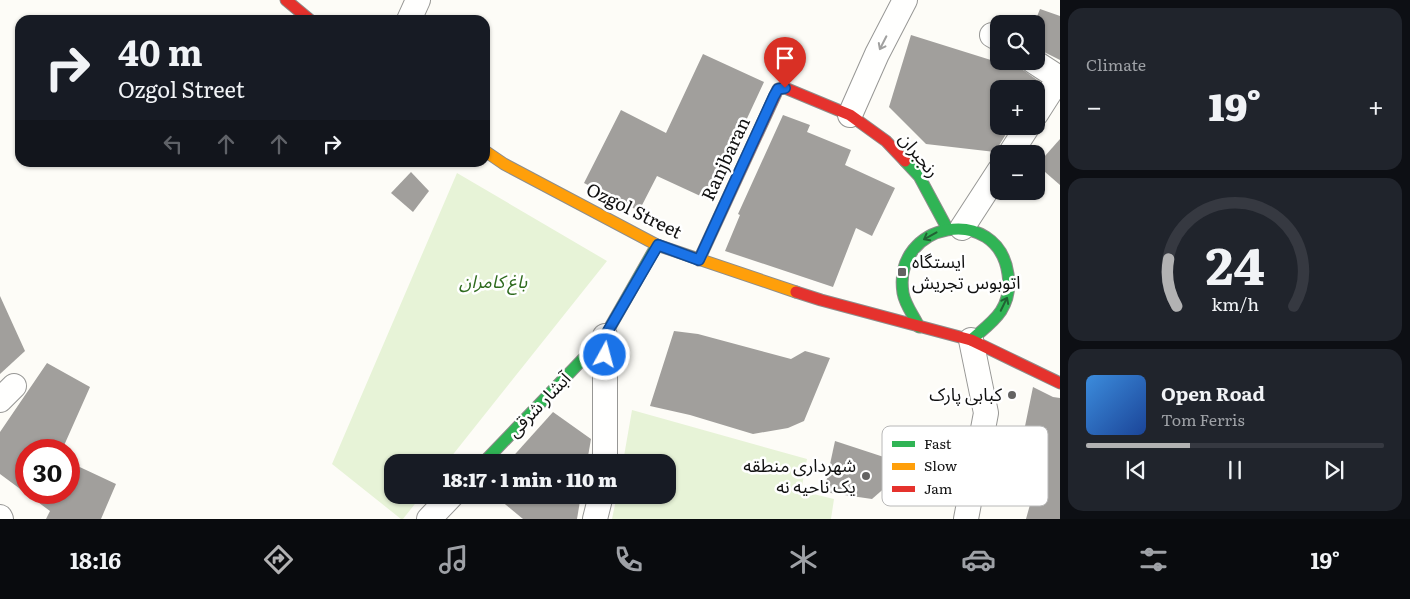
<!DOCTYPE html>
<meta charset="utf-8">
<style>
:root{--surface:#171b24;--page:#20242c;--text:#f1f3f6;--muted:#9ea1a6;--line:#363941;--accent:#b2b2b3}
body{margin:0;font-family:Literata,"Noto Sans Arabic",serif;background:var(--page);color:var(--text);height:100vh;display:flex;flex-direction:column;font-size:19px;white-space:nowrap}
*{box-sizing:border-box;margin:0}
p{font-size:16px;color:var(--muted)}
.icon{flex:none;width:28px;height:28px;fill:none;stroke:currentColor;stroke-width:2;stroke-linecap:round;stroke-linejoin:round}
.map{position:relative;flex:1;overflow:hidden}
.panel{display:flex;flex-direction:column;gap:8px;padding:8px;background:#0d0f14;width:350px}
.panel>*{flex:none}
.banner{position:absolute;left:15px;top:15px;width:475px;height:152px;border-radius:15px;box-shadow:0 1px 4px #0004;background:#171b24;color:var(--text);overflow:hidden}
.buttons{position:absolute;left:990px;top:15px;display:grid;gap:10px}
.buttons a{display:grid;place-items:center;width:55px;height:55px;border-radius:10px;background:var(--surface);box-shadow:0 1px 4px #0004;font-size:25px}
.speed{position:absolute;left:15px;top:439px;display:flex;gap:10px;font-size:25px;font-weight:700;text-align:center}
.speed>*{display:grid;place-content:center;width:65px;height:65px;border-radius:50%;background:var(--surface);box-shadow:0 1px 4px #0004;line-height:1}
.speed .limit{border:8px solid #d22;background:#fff;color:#111}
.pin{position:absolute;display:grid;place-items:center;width:42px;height:42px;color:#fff;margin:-51px -21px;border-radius:50% 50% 50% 0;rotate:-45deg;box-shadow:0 0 5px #0007}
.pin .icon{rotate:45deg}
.me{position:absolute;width:55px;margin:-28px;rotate:7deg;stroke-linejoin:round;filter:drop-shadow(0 0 4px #0008)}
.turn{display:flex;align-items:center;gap:18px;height:105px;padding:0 20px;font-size:22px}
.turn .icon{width:65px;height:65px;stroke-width:2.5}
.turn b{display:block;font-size:35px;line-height:42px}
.lanes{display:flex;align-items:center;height:48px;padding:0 20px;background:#0003;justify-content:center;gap:25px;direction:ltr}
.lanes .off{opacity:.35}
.big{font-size:38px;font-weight:800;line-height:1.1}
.panel .widget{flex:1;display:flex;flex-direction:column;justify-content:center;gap:8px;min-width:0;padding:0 18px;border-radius:15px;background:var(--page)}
.panel .dial{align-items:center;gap:0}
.dial svg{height:130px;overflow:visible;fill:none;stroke:var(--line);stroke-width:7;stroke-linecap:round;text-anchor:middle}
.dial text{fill:var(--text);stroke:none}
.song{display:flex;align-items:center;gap:15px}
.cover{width:60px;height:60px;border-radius:8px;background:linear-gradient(135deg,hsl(210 70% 55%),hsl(220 70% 35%))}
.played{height:5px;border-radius:2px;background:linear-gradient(90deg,var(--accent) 35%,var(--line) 35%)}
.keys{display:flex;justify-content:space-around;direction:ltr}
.heat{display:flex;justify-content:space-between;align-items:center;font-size:28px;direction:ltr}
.trip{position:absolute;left:384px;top:454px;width:292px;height:50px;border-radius:15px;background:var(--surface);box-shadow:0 1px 4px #0004;font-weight:800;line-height:50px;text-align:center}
.tab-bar{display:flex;height:80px;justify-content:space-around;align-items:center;background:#090b0e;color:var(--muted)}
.tab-bar .icon{width:35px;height:35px}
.tab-bar .on{color:var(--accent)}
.tab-bar b{font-size:22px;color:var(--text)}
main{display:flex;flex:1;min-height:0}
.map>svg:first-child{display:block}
</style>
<main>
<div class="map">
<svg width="1060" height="519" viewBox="0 0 1060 519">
<rect width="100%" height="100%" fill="#fdfcf7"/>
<g fill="#e7f3d7">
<path d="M 457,173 L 607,261 L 447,462 L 392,462 L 392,495 L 422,495 L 403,519 L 401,519 L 332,464 Z"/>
<path d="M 632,410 L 807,459 L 801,491 L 834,499 L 831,519 L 612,519 L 617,495 L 668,495 L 668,462 L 623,462 Z"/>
</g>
<g fill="#a19f9c">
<path d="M 1040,9 L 1060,16 L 1060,60 L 1036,48 L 1036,19 Z"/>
<path d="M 911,35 L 1023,70 L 1040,82 L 1036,89 L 999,89 L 999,126 L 1011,126 L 995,152 L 926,144 L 889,107 Z"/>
<path d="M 703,54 L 764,82 L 709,200 L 657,176 L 639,211 L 584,183 L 621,110 L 666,133 Z"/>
<path d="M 783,115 L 810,125 L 807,132 L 851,150 L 845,165 L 895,188 L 872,236 L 856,228 L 833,287 L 725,251 L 740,215 L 738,214 Z"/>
<path d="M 1060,139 L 1060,185 L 1037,165 Z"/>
<path d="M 411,172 L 429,191 L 413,212 L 391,193 Z"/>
<path d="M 0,296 L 25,351 L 0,374 Z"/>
<path d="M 674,331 L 698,334 L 791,359 L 805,351 L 830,358 L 804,421 L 788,428 L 753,434 L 690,415 L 650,406 Z"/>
<path d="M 47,363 L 90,387 L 62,450 L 26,450 L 26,492 L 69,492 L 69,462 L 116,484 L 101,519 L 46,519 L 50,511 L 0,474 L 0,432 Z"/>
<path d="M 1033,387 L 1053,397 L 1060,398 L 1060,519 L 1026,519 L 1046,447 L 1023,436 Z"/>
<path d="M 553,412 L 591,439 L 587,462 L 508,462 Z"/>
<path d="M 835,441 L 896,461 L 888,485 L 872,499 L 824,492 Z"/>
<path d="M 494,495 L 581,495 L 577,519 L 523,519 Z"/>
</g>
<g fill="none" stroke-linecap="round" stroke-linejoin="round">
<defs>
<g id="street">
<path d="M 409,20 L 418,0"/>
<path d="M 992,35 L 999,39"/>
<path d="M 1033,61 L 1059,78 L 1036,114"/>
<path d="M 850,115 L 877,54 L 905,0"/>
<path d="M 1010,154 L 1028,126"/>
<path d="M 962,228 L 999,171"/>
<path d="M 0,400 L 14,386"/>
<path d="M 605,462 L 605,336"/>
<path d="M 0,517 L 1,519"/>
<path d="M 429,519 L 452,495"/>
<path d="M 595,519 L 601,495"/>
<path d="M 966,519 L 986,413 L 971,340"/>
</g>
<g id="fast">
<path d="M 905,161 L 919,176 L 947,228"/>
<path d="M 919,327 C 914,316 905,305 903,293 C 892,221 998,203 1008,274 C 1010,287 1008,300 1001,311 C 993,323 981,331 971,340"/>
<path d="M 484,462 L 605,336 L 657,245"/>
</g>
<path id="slow" d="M 485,151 L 504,164 L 657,245 L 796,292"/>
<g id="jam">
<path d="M 286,0 L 310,20"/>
<path d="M 699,260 L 778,89 L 785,88 L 850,115 L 886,141 L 905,161"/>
<path d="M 796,292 L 821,300 L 971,340 L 1060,383"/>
</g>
</defs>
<use href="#street" stroke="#979795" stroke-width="26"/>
<use href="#fast" stroke="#8e8d8b" stroke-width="13"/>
<use href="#slow" stroke="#8e8d8b" stroke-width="13"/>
<use href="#jam" stroke="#8e8d8b" stroke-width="13"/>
<use href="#street" stroke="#fffffe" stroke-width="24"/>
<use href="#fast" stroke="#30b455" stroke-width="11"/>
<use href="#slow" stroke="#ff9f0a" stroke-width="11"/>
<use href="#jam" stroke="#e5322d" stroke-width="11"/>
</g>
<defs><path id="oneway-shaft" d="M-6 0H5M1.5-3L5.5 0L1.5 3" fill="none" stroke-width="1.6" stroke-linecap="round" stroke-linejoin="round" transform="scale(1.25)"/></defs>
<use stroke="#a0a09f" href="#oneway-shaft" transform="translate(883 43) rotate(117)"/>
<g stroke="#206233">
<use href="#oneway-shaft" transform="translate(930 236) rotate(151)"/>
<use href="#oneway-shaft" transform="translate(1004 304) rotate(-64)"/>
</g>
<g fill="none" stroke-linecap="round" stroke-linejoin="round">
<defs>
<path id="route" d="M 605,355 L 605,336 L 658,245 L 699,260 L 774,96 L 778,89 L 785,88"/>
</defs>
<use href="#route" stroke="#114b97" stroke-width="12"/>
<use href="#route" stroke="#1a73e8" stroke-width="9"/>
</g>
<g fill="#646362" stroke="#fff" stroke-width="2">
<rect x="897" y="267" width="10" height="10" rx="2.5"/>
<circle cx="1012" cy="395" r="5"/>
<circle cx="866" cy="476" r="5"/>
</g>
<g text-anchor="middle" stroke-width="5" stroke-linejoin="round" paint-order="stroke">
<g font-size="18" fill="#111" stroke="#fff">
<text transform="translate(919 155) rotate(51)" y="6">رنجبران</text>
<text transform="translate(726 159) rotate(-65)" y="6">Ranjbaran</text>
<text transform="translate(634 211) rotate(26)" y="6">Ozgol Street</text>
<text transform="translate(539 405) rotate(-46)" y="6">آبشار شرقی</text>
</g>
<g font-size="18" fill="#111" stroke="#fff" text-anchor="end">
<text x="912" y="268" text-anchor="start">ایستگاه<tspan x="912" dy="21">اتوبوس تجریش</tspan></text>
<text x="1002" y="401">کبابی پارک</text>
<text x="856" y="472">شهرداری منطقه<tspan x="856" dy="21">یک ناحیه نه</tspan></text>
</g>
<g font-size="18" font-style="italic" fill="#2f6b1f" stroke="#fff">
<text x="493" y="288">باغ کامران</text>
</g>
</g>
<rect x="882" y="426" width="166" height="80" rx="8" fill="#fff" stroke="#b8b8b8" stroke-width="1"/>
<rect x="892" y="441" width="23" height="6" fill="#30b455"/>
<rect x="892" y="463" width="23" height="7" fill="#ff9f0a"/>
<rect x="892" y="486" width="23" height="6" fill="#e5322d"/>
<g font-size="14" fill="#111">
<text x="924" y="449">Fast</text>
<text x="924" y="471">Slow</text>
<text x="924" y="494">Jam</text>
</g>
</svg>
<div class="buttons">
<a><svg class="icon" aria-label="search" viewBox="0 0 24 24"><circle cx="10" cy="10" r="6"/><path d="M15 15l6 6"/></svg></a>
<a>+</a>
<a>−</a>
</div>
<div class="speed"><div class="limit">30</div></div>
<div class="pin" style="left:785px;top:88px;background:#d93025"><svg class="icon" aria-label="arrive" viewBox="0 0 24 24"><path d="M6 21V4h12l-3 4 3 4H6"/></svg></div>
<svg class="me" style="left:605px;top:355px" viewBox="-20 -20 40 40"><circle r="17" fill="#1a73e8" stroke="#fff" stroke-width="3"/><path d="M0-11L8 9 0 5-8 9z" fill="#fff"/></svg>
<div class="trip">18:17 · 1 min · 110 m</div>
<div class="banner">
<div class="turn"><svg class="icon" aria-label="right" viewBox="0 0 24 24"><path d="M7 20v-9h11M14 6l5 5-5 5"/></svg><div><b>40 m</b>Ozgol Street</div></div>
<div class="lanes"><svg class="icon off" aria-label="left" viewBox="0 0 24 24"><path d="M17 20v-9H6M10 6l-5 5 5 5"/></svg><svg class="icon off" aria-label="ahead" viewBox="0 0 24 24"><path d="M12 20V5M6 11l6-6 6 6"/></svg><svg class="icon off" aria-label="ahead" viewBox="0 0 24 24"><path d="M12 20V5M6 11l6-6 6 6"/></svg><svg class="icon" aria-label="right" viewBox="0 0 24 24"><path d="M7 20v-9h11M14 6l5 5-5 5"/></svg></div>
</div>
</div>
<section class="panel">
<div class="widget"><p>Climate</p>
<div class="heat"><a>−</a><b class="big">19°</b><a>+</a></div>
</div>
<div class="widget dial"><svg viewBox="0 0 100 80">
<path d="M14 69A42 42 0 1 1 86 69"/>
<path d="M14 69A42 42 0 0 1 9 40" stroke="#b2b2b3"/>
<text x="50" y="56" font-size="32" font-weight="700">24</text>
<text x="50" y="72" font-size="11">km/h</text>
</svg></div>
<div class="widget">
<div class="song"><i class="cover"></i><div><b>Open Road</b><p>Tom Ferris</p></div></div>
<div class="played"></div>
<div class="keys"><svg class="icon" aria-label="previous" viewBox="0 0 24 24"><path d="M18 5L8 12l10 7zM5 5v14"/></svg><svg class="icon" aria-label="pause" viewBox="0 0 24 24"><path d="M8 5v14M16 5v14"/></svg><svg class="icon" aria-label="next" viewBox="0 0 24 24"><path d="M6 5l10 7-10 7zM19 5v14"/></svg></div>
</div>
</section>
</main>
<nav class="tab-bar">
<b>18:16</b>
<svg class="icon on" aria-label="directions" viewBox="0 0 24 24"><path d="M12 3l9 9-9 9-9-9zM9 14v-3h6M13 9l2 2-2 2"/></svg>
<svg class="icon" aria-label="music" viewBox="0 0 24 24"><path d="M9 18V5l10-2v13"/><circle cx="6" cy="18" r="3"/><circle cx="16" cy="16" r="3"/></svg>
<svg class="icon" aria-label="phone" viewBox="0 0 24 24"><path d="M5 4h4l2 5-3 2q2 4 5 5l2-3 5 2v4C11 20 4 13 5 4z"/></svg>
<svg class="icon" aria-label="climate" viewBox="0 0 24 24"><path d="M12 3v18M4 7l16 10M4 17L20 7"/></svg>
<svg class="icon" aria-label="car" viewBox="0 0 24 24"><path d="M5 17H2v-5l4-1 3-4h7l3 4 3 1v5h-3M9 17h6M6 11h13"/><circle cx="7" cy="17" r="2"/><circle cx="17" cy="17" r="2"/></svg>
<svg class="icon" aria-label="filters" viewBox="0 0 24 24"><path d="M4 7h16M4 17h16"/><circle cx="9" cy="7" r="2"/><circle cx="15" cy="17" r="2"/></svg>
<b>19°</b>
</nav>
